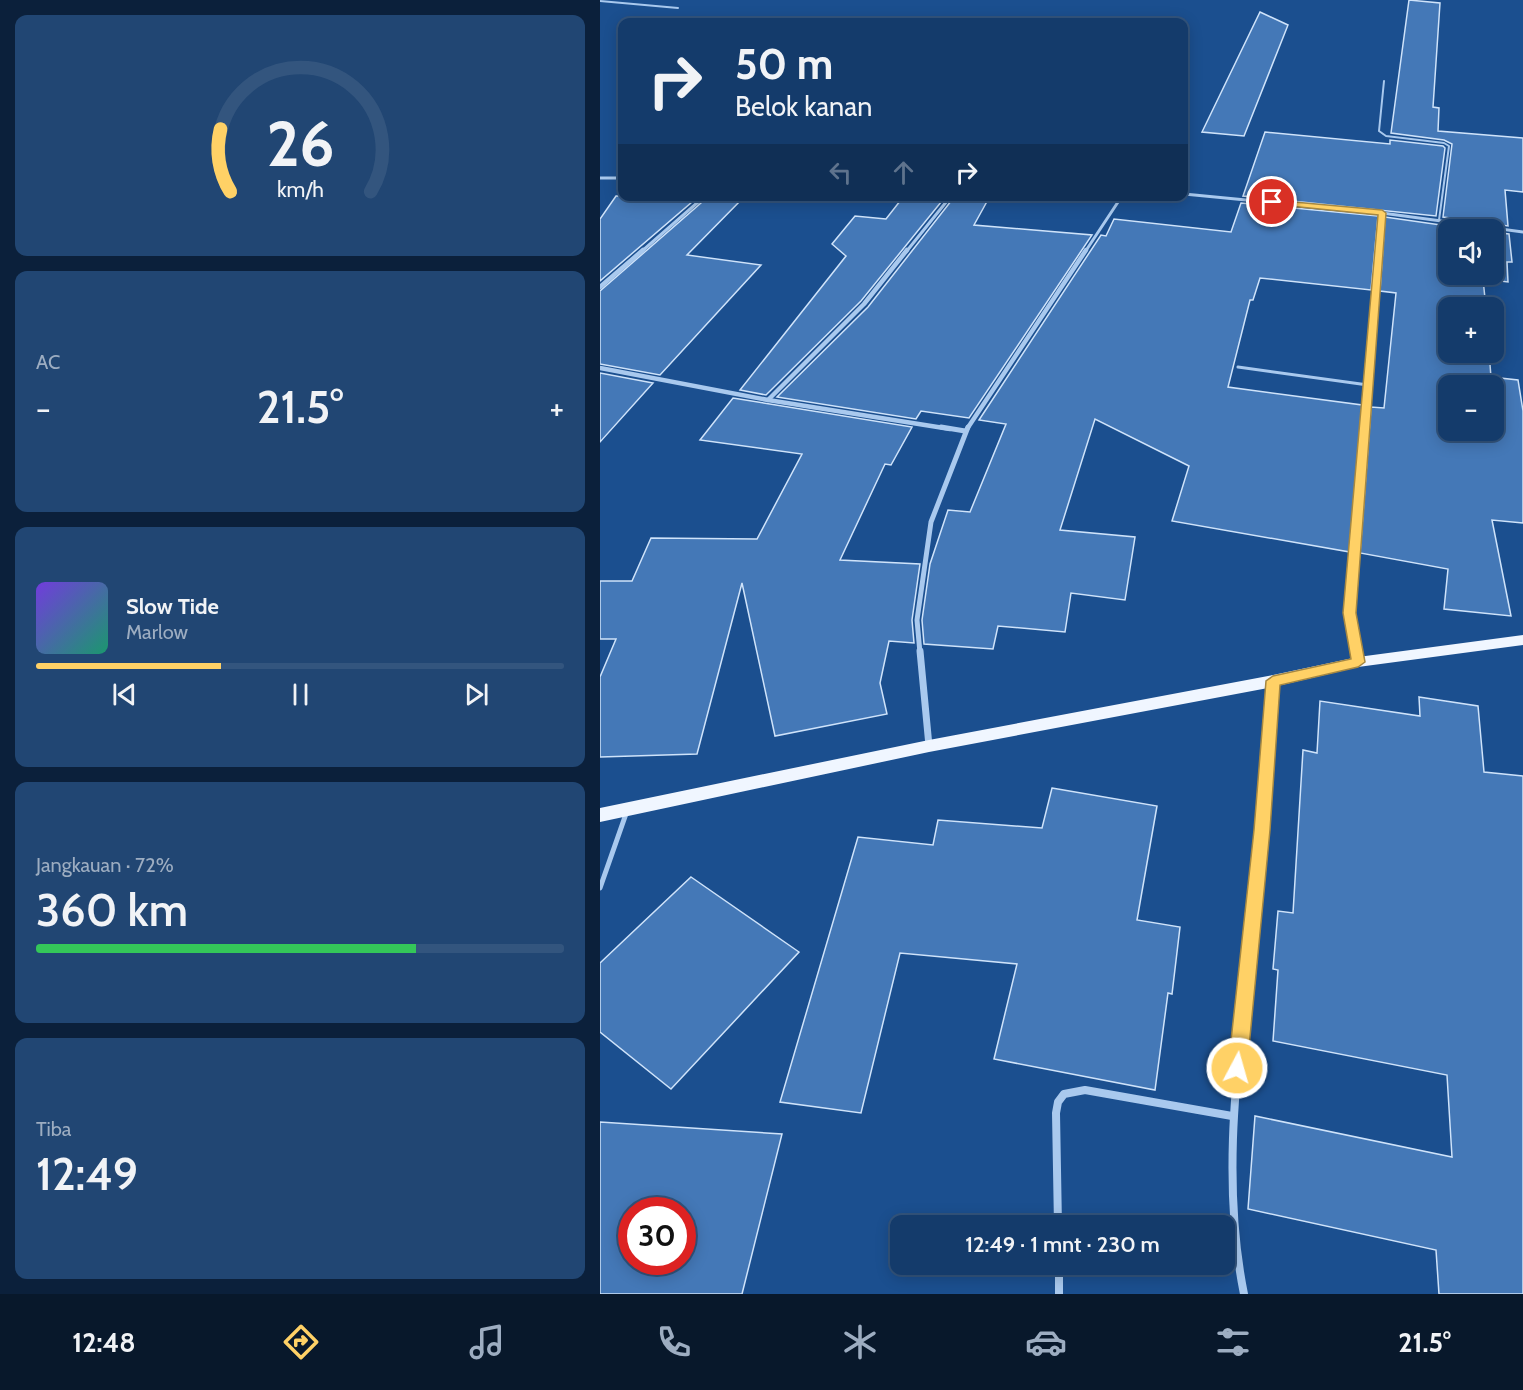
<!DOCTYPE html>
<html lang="id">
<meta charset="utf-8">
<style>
:root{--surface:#143b6b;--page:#214673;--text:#f1f3f6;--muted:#9dadc1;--line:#33557e;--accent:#ffd166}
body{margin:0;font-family:Cabin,sans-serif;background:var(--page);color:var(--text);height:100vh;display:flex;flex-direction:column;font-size:22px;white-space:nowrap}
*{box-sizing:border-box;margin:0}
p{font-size:20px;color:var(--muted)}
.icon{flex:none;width:33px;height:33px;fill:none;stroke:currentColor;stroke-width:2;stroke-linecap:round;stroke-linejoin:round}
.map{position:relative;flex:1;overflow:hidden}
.details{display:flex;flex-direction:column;gap:15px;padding:15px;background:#0b203b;width:600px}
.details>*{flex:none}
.banner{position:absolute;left:18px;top:18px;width:570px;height:183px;border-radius:12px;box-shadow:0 3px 15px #0003,0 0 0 2px var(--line);background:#143b6b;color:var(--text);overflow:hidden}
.controls{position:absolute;left:838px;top:219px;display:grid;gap:12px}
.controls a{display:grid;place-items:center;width:66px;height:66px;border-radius:12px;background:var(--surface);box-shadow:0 3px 15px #0003,0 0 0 2px var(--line);font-size:30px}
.speed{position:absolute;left:18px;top:1197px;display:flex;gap:12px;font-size:30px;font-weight:700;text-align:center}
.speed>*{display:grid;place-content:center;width:78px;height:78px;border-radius:50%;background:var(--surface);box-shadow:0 3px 15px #0003,0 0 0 2px var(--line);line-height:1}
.speed .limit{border:9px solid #d22;background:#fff;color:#111}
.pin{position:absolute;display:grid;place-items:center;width:51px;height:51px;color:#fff;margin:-26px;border:3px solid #fff;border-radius:50%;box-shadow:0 2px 6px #0007}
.me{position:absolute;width:66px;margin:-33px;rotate:6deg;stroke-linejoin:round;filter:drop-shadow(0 0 4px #0008)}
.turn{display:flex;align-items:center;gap:21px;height:126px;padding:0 18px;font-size:27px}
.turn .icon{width:78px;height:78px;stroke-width:2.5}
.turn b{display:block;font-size:42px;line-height:51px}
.lanes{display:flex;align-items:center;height:57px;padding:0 18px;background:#0003;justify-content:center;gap:30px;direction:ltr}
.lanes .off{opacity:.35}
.big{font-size:45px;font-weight:600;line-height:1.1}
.details .tile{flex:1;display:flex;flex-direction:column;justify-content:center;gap:9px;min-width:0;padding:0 21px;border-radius:12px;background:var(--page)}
.details .dial{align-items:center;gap:0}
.dial svg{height:156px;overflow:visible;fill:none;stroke:var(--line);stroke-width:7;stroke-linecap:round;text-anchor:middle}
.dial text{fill:var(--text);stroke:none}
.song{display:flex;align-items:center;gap:18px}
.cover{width:72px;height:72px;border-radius:9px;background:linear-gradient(135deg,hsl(260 70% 55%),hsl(160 70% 35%))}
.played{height:6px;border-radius:3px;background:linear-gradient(90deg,var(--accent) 35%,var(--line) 35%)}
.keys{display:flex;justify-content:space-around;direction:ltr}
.heat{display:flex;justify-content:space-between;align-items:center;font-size:33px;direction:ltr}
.charge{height:9px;border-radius:4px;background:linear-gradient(90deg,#34c759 72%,var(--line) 0)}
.trip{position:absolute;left:290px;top:1215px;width:345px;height:60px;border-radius:12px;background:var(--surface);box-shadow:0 3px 15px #0003,0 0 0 2px var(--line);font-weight:600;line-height:60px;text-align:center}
.dock{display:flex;height:96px;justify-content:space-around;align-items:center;background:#08182b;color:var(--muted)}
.dock .icon{width:42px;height:42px}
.dock .current{color:var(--accent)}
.dock b{font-size:27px;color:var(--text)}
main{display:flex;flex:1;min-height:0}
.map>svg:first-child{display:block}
</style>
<main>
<section class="details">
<div class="tile dial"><svg viewBox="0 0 100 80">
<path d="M14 69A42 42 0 1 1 86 69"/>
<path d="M14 69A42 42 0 0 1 9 37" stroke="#ffd166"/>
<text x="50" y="56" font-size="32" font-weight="700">26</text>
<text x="50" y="72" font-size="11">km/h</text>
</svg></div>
<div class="tile"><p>AC</p>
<div class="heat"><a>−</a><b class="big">21.5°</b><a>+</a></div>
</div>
<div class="tile">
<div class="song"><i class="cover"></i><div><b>Slow Tide</b><p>Marlow</p></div></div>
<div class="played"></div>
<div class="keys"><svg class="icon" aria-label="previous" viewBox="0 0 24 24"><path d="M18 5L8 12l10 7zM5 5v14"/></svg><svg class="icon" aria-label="pause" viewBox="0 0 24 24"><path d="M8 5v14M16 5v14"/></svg><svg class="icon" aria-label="next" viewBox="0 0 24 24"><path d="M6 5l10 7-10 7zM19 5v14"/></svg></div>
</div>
<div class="tile"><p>Jangkauan · 72%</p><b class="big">360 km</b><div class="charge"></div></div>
<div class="tile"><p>Tiba</p><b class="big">12:49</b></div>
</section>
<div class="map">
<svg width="923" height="1294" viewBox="0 0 923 1294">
<rect width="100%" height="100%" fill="#1b4f8f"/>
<g fill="#4478b7" stroke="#cfe3fa" stroke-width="1.5" fill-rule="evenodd">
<path d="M 809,0 L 840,3 L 833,107 L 839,108 L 838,131 L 923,138 L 923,192 L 905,190 L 908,226 L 843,217 L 852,144 L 844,140 L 791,133 Z"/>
<path d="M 660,12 L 688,25 L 644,136 L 602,132 Z"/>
<path d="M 665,132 L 790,144 L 790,140 L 843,146 L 845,148 L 836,216 L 643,196 Z"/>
<path d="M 16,196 L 99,196 L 0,281 L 0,219 Z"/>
<path d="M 109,196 L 145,196 L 87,255 L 161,265 L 60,375 L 0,364 L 0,291 Z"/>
<path d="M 304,196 L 346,196 L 261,301 L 166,395 L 140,390 L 246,256 L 232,244 L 255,216 L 286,219 Z"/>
<path d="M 355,196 L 390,196 L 374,225 L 492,235 L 369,418 L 321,411 L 316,419 L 177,397 L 268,307 Z"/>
<path d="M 641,203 L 778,216 L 771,290 L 660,278 L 653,300 L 650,300 L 628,387 L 762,405 L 750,552 L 572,521 L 589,466 L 495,419 L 460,530 L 535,537 L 525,600 L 471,593 L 465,632 L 398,626 L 393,649 L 324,644 L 322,620 L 330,564 L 348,510 L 370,512 L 406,424 L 379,420 L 501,235 L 506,236 L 514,219 L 631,232 Z"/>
<path d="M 785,217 L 876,230 L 849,230 L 849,274 L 894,274 L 894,232 L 909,234 L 912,262 L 907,262 L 908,282 L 883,279 L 886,308 L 849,308 L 849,352 L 889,352 L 891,377 L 918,380 L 923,411 L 923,523 L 892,520 L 911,616 L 844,609 L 848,569 L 760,553 L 771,407 L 784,408 L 796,293 L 780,291 ZM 849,386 L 894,386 L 894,430 L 849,430 Z"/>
<path d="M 0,373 L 53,383 L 0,442 Z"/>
<path d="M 133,398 L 312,427 L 291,465 L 285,464 L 240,560 L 320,564 L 312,620 L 314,643 L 289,641 L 280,683 L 287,714 L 175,736 L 142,583 L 97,754 L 0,757 L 0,677 L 16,639 L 0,639 L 0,581 L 32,581 L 51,538 L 157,539 L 202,454 L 100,440 Z"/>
<path d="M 819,697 L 878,706 L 884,772 L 923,776 L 923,1294 L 839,1294 L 836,1250 L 648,1209 L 655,1116 L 852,1157 L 847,1075 L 673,1041 L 678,970 L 673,969 L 678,911 L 693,913 L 703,750 L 717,753 L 720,701 L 820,716 Z"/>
<path d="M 452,788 L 557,806 L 537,920 L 580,927 L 572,994 L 568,993 L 555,1090 L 394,1059 L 417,964 L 300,953 L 261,1113 L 180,1102 L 258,837 L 333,845 L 338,820 L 442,828 Z"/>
<path d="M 91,877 L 199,952 L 71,1089 L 0,1032 L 0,963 Z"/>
<path d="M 0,1122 L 182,1134 L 142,1294 L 0,1294 ZM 32,1210 L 82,1210 L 82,1262 L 32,1262 Z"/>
</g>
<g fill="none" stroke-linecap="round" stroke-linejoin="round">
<g stroke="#a9c9ee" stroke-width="2">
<path d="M 0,1 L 78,8"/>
<path d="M 784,81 L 779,131 L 786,136 L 844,143 L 849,146 L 839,220"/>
</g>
<path stroke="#a9c9ee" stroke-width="3" d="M 638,367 L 768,385"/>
<path stroke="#a9c9ee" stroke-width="5" d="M 0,888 L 27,811"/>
<g stroke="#a9c9ee" stroke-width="3">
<path d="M 0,178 L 22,178"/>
<path d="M 584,194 L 782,213 L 923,232"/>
<path d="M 41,252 L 105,196"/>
<path d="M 306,252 L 351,196"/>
<path d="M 485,252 L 522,196"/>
<path d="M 779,252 L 782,213"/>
</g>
<g stroke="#a9c9ee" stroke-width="4.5">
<path d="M 0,287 L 43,250"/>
<path d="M 0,368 L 168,400 L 350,429"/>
<path d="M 168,400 L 264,304 L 307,250"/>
<path d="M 367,429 L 486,250"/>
<path d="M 765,429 L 779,250"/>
</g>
<g stroke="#a9c9ee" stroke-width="5">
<path d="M 341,427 L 365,431"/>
<path d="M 320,653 L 317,620 L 331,522 L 368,427"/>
<path d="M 756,653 L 750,613 L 765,427"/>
</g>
<g stroke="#a9c9ee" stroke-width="7">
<path d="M 320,651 L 329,746"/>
<path d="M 756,651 L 758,662"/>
<path d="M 651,936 L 662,830 L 673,681"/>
</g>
<g stroke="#a9c9ee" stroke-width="8">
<path d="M 458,1226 L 456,1113 L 458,1102 L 464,1094 L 485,1090 L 632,1116"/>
<path d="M 459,1264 L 459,1294"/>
<path d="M 644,1294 C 620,1176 639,1054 651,935"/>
</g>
<path fill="#f0f6ff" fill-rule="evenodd" d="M 923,635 L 923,645 L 758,667 L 673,687 L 329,752 L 0,822 L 0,808 L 329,740 L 673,675 L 758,657 Z"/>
</g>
<path fill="#ffd166" stroke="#a68842" stroke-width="1.5" d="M 672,200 L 782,210 L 786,213 L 756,613 L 765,662 L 758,667 L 680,685 L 670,830 L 647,1068 L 644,1075 L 637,1077 L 630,1075 L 628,1068 L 654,830 L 666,681 L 673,676 L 751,659 L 743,613 L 778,215 L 669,204 L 668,202 Z"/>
</svg>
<div class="controls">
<a><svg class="icon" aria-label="sound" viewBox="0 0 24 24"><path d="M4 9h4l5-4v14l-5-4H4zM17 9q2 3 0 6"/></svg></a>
<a>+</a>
<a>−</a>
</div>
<div class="speed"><div class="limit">30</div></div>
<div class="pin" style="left:672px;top:202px;background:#d93025"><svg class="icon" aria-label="arrive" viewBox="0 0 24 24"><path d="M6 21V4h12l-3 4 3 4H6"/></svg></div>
<svg class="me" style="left:637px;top:1068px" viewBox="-20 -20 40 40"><circle r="17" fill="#ffd166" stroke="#fff" stroke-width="3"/><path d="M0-11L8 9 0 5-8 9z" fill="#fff"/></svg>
<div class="trip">12:49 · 1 mnt · 230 m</div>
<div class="banner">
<div class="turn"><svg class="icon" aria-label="right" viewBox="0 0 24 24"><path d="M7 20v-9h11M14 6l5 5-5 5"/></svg><div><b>50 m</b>Belok kanan</div></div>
<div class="lanes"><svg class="icon off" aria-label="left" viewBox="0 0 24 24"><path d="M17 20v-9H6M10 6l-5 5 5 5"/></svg><svg class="icon off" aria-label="ahead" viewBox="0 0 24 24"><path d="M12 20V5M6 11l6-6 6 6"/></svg><svg class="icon" aria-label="right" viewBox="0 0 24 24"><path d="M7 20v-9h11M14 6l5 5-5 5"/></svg></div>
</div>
</div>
</main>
<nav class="dock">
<b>12:48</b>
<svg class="icon current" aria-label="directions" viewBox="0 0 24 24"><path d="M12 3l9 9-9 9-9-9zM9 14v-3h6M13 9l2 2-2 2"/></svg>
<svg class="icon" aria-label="music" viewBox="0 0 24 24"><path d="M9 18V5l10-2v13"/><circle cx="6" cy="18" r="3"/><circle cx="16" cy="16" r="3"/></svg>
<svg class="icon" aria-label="phone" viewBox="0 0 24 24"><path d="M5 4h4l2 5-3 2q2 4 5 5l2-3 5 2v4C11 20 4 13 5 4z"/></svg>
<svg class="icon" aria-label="climate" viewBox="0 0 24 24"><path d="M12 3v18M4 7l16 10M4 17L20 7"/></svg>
<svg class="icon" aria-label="car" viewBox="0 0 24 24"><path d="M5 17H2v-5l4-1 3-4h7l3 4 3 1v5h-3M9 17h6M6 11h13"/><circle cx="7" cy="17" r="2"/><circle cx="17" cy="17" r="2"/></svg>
<svg class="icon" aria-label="filters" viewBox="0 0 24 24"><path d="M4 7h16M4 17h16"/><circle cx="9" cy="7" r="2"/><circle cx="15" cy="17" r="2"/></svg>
<b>21.5°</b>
</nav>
